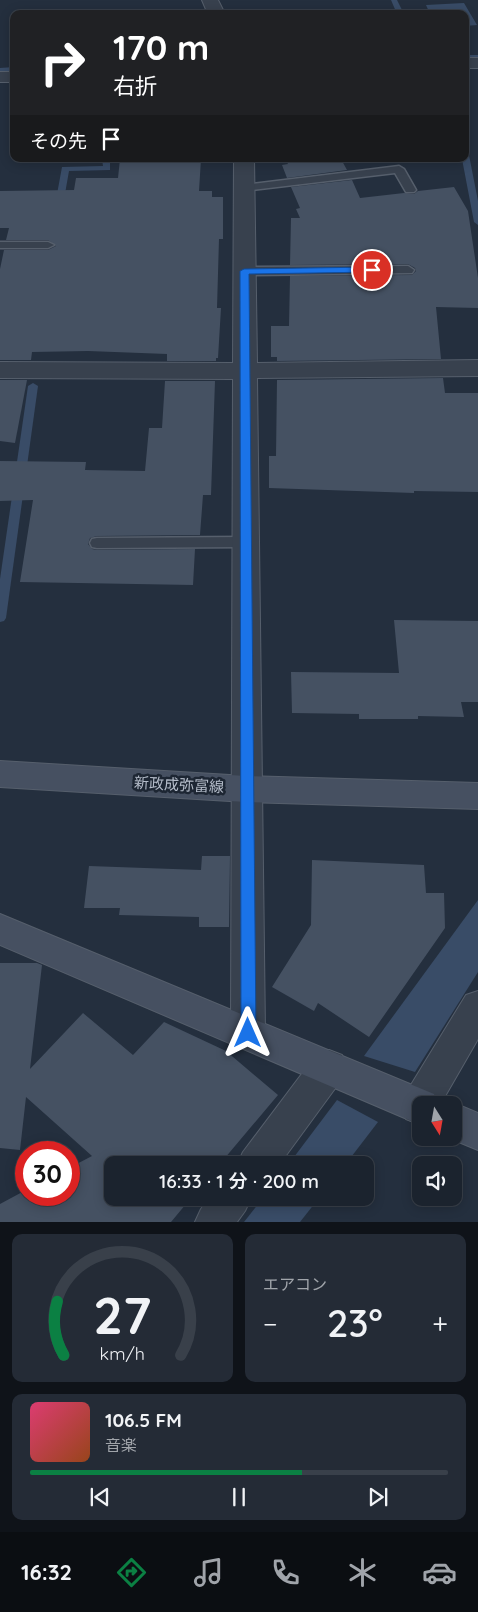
<!DOCTYPE html>
<html lang="ja">
<meta charset="utf-8">
<style>
:root{--surface:#1b232e;--page:#242b36;--text:#f1f3f6;--muted:#a0a4aa;--line:#39404a;--accent:#0b8043}
body{margin:0;font-family:Quicksand,"Noto Sans JP",sans-serif;background:var(--page);color:var(--text);height:100vh;display:flex;flex-direction:column;font-size:19px;white-space:nowrap}
*{box-sizing:border-box;margin:0}
p{font-size:16px;color:var(--muted)}
.icon{flex:none;width:28px;height:28px;fill:none;stroke:currentColor;stroke-width:2;stroke-linecap:round;stroke-linejoin:round}
.map{position:relative;height:1222px;overflow:hidden}
.panel{display:flex;flex-direction:column;gap:12px;padding:12px;background:#0f1319;flex:1}
.panel>*{flex:none}
.guide{position:absolute;left:10px;top:10px;width:459px;height:152px;border-radius:10px;box-shadow:0 2px 12px #0003,0 0 0 1px var(--line);background:#202124;color:#fff;overflow:hidden}
.needle{width:32px;rotate:169deg}
.tools{position:absolute;left:412px;top:1096px;display:grid;gap:10px}
.tools a{display:grid;place-items:center;width:50px;height:50px;border-radius:10px;background:var(--surface);box-shadow:0 2px 12px #0003,0 0 0 1px var(--line);font-size:25px}
.speed{position:absolute;left:15px;top:1141px;display:flex;gap:10px;font-size:25px;font-weight:700;text-align:center}
.speed>*{display:grid;place-content:center;width:65px;height:65px;border-radius:50%;background:var(--surface);box-shadow:0 2px 12px #0003,0 0 0 1px var(--line);line-height:1}
.speed .limit{border:8px solid #d22;background:#fff;color:#111}
.pin{position:absolute;display:grid;place-items:center;width:42px;height:42px;color:#fff;margin:-21px;border:2px solid #fff;border-radius:50%;box-shadow:0 1px 5px #0007}
.me{position:absolute;width:55px;margin:-28px;rotate:0deg;stroke-linejoin:round;filter:drop-shadow(0 0 4px #0008)}
.turn{display:flex;align-items:center;gap:18px;height:105px;padding:0 20px;font-size:22px}
.turn .icon{width:65px;height:65px;stroke-width:2.5}
.turn b{display:block;font-size:35px;line-height:42px}
.then{display:flex;align-items:center;height:48px;padding:0 20px;background:#0003;gap:10px;font-size:19px}
.big{font-size:38px;font-weight:600;line-height:1.1}
.panel .widget{flex:1;display:flex;flex-direction:column;justify-content:center;gap:8px;min-width:0;padding:0 18px;border-radius:10px;background:var(--page)}
.panel .dial{align-items:center;gap:0}
.dial svg{height:130px;overflow:visible;fill:none;stroke:var(--line);stroke-width:7;stroke-linecap:round;text-anchor:middle}
.dial text{fill:var(--text);stroke:none}
.song{display:flex;align-items:center;gap:15px}
.cover{width:60px;height:60px;border-radius:8px;background:linear-gradient(135deg,hsl(340 70% 55%),hsl(20 70% 35%))}
.played{height:5px;border-radius:2px;background:linear-gradient(90deg,var(--accent) 65%,var(--line) 65%)}
.keys{display:flex;justify-content:space-around;direction:ltr}
.heat{display:flex;justify-content:space-between;align-items:center;font-size:28px;direction:ltr}
.panel .tiles{flex:1;display:grid;gap:12px;grid-template-columns:1fr 1fr}
.widget:last-child{grid-column:span 2}
.trip{position:absolute;left:104px;top:1156px;width:270px;height:50px;border-radius:10px;background:var(--surface);box-shadow:0 2px 12px #0003,0 0 0 1px var(--line);font-weight:600;line-height:50px;text-align:center}
.tab-bar{display:flex;height:80px;justify-content:space-around;align-items:center;background:#0b0e12;color:var(--muted)}
.tab-bar .icon{width:35px;height:35px}
.tab-bar .on{color:var(--accent)}
.tab-bar b{font-size:22px;color:var(--text)}
.map>svg:first-child{display:block}
</style>
<div class="map">
<svg width="478" height="1222" viewBox="0 0 478 1222">
<rect width="100%" height="100%" fill="#242f3e"/>
<g fill="#394c67">
<path d="M 464,3 L 477,25 L 465,26 L 465,14 L 430,14 L 426,5 Z"/>
<path d="M 478,900 L 478,972 L 415,1072 L 364,1056 Z"/>
<path d="M 337,1100 L 378,1122 L 345,1165 L 288,1165 Z"/>
<path d="M 263,1198 L 319,1198 L 300,1222 L 244,1222 Z"/>
</g>
<g fill="none" stroke-linecap="round" stroke-linejoin="round">
<g fill="#394c67" fill-rule="evenodd">
<path d="M 391,0 L 397,0 L 404,14 L 397,14 Z"/>
<rect x="465" y="55" width="13" height="4"/>
<path d="M 14,67 L 14,71 L 0,72 L 0,68 Z"/>
<path d="M 465,153 L 469,155 L 478,201 L 478,225 L 474,222 L 462,159 L 465,159 Z"/>
<path d="M 102,159 L 110,159 L 110,170 L 69,171 L 63,205 L 62,207 L 56,207 L 55,205 L 62,167 L 103,166 Z"/>
<path d="M 33,383 L 38,386 L 6,618 L 4,621 L 0,622 L 0,579 L 28,386 Z"/>
</g>
</g>
<g fill="#455162">
<path d="M 120,159 L 201,159 L 199,191 L 212,191 L 212,197 L 223,197 L 223,239 L 219,239 L 217,308 L 221,308 L 218,358 L 216,358 L 216,361 L 167,361 L 167,354 L 88,351 L 32,352 L 31,360 L 0,360 L 0,269 L 4,250 L 48,250 L 56,246 L 48,240 L 6,240 L 9,228 L 0,228 L 0,191 L 74,190 L 76,178 L 118,178 Z"/>
<path d="M 285,159 L 341,159 L 347,170 L 287,178 L 282,165 L 288,164 Z"/>
<path d="M 352,180 L 360,198 L 404,193 L 414,194 L 418,191 L 454,187 L 468,211 L 478,278 L 478,308 L 436,307 L 441,359 L 277,361 L 277,357 L 271,357 L 271,326 L 289,326 L 290,276 L 412,275 L 416,271 L 415,268 L 408,264 L 290,265 L 291,218 L 300,218 L 296,209 L 300,208 L 291,187 Z"/>
<path d="M 443,378 L 445,393 L 478,393 L 478,492 L 414,491 L 414,493 L 269,488 L 269,456 L 276,456 L 277,380 Z"/>
<path d="M 0,380 L 27,380 L 15,443 L 0,441 Z"/>
<path d="M 165,381 L 215,381 L 211,495 L 203,495 L 200,535 L 97,536 L 90,538 L 88,544 L 92,549 L 97,550 L 195,549 L 193,585 L 20,582 L 33,500 L 0,501 L 0,461 L 86,462 L 85,470 L 145,471 L 149,428 L 162,428 Z"/>
<path d="M 394,620 L 478,621 L 478,702 L 461,702 L 464,717 L 418,716 L 418,719 L 359,719 L 359,714 L 292,713 L 291,672 L 399,673 Z"/>
<path d="M 202,856 L 230,856 L 229,927 L 199,927 L 199,917 L 119,915 L 120,908 L 84,908 L 89,866 L 201,870 Z"/>
<path d="M 312,860 L 424,865 L 426,893 L 444,893 L 445,928 L 369,1037 L 318,1003 L 314,1011 L 272,987 L 311,925 Z"/>
<path d="M 0,963 L 37,963 L 42,965 L 30,1069 L 83,1013 L 133,1055 L 164,1022 L 226,1051 L 278,1095 L 219,1165 L 112,1165 L 112,1198 L 191,1198 L 171,1222 L 0,1222 L 0,1204 L 26,1190 L 26,1195 L 69,1195 L 69,1168 L 92,1156 L 26,1097 L 20,1150 L 0,1148 Z"/>
</g>
<g fill="none" stroke-linecap="round" stroke-linejoin="round">
<defs>
<g id="lane">
<path d="M 399,166 L 404,169 L 416,190 L 414,192 L 406,192 L 395,173 L 244,191 L 238,188 L 244,185 Z"/>
<path d="M 0,242 L 48,242 L 54,245 L 48,248 L 0,248 Z"/>
<path d="M 408,266 L 414,270 L 412,273 L 244,275 L 238,271 L 244,267 Z"/>
<path d="M 245,537 L 250,538 L 252,542 L 250,546 L 245,547 L 97,548 L 92,547 L 90,543 L 92,539 L 97,538 Z"/>
</g>
<g id="street">
<path d="M 202,0 L 218,0 L 225,14 L 208,14 Z"/>
<rect x="465" y="58" width="13" height="10"/>
<rect x="0" y="72" width="14" height="10"/>
<path d="M 234,159 L 254,159 L 257,363 L 478,360 L 478,376 L 257,378 L 265,1033 L 260,1045 L 248,1050 L 236,1045 L 231,1033 L 233,379 L 0,378 L 0,362 L 233,363 Z"/>
<path d="M 478,991 L 478,1039 L 440,1105 L 421,1105 L 421,1123 L 419,1124 L 406,1119 L 401,1106 L 406,1093 L 466,995 Z"/>
<path d="M 329,1050 L 342,1055 L 347,1067 L 342,1079 L 279,1165 L 237,1165 L 243,1152 L 316,1055 Z"/>
<path d="M 209,1198 L 251,1198 L 245,1211 L 237,1222 L 195,1222 L 201,1209 Z"/>
</g>
<g id="secondary">
<path d="M 0,761 L 246,776 L 478,783 L 478,809 L 246,802 L 0,787 Z"/>
<path d="M 0,914 L 434,1094 L 438,1105 L 421,1105 L 421,1125 L 0,945 Z"/>
<path d="M 454,1103 L 478,1113 L 478,1150 L 449,1138 L 454,1138 L 454,1105 L 449,1105 Z"/>
</g>
</defs>
<use href="#lane" stroke="#565f6c" stroke-width="3"/>
<use href="#street" stroke="#565f6c" stroke-width="2"/>
<use href="#secondary" stroke="#565f6c" stroke-width="2"/>
<use href="#lane" fill="#38414e" fill-rule="evenodd"/>
<use href="#street" fill="#38414e" fill-rule="evenodd"/>
<use href="#secondary" fill="#465061" fill-rule="evenodd"/>
</g>
<path fill="#1a73e8" stroke="#114b97" d="M 372,267 L 375,268 L 375,272 L 249,274 L 256,1033 L 253,1038 L 248,1040 L 243,1038 L 241,1033 L 240,271 L 244,269 Z"/>
<g text-anchor="middle" stroke-width="5" stroke-linejoin="round" paint-order="stroke">
<g font-size="15" fill="#b4bcc9" stroke="#1d2633">
<text transform="translate(179 785) rotate(3)" y="5">新政成弥富線</text>
</g>
</g>
</svg>
<div class="tools">
<a><svg class="needle" viewBox="-14 -14 28 28"><path d="M0-13l5 13h-10z" fill="#e53935"/><path d="M0 13l5-13h-10z" fill="#a0a4aa"/></svg></a>
<a><svg class="icon" aria-label="sound" viewBox="0 0 24 24"><path d="M4 9h4l5-4v14l-5-4H4zM17 9q2 3 0 6"/></svg></a>
</div>
<div class="speed"><div class="limit">30</div></div>
<div class="pin" style="left:372px;top:270px;background:#d93025"><svg class="icon" aria-label="arrive" viewBox="0 0 24 24"><path d="M6 21V4h12l-3 4 3 4H6"/></svg></div>
<svg class="me" style="left:248px;top:1033px" viewBox="-20 -20 40 40"><path d="M0-17L14 15 0 8-14 15z" fill="#1a73e8" stroke="#fff" stroke-width="4"/></svg>
<div class="trip">16:33 · 1 分 · 200 m</div>
<div class="guide">
<div class="turn"><svg class="icon" aria-label="right" viewBox="0 0 24 24"><path d="M7 20v-9h11M14 6l5 5-5 5"/></svg><div><b>170 m</b>右折</div></div>
<div class="then">その先<svg class="icon" aria-label="arrive" viewBox="0 0 24 24"><path d="M6 21V4h12l-3 4 3 4H6"/></svg></div>
</div>
</div>
<section class="panel">
<div class="tiles">
<div class="widget dial"><svg viewBox="0 0 100 80">
<path d="M14 69A42 42 0 1 1 86 69"/>
<path d="M14 69A42 42 0 0 1 10 36" stroke="#0b8043"/>
<text x="50" y="56" font-size="32" font-weight="700">27</text>
<text x="50" y="72" font-size="11">km/h</text>
</svg></div>
<div class="widget"><p>エアコン</p>
<div class="heat"><a>−</a><b class="big">23°</b><a>+</a></div>
</div>
<div class="widget">
<div class="song"><i class="cover"></i><div><b>106.5 FM</b><p>音楽</p></div></div>
<div class="played"></div>
<div class="keys"><svg class="icon" aria-label="previous" viewBox="0 0 24 24"><path d="M18 5L8 12l10 7zM5 5v14"/></svg><svg class="icon" aria-label="pause" viewBox="0 0 24 24"><path d="M8 5v14M16 5v14"/></svg><svg class="icon" aria-label="next" viewBox="0 0 24 24"><path d="M6 5l10 7-10 7zM19 5v14"/></svg></div>
</div>
</div>
</section>
<nav class="tab-bar">
<b>16:32</b>
<svg class="icon on" aria-label="directions" viewBox="0 0 24 24"><path d="M12 3l9 9-9 9-9-9zM9 14v-3h6M13 9l2 2-2 2"/></svg>
<svg class="icon" aria-label="music" viewBox="0 0 24 24"><path d="M9 18V5l10-2v13"/><circle cx="6" cy="18" r="3"/><circle cx="16" cy="16" r="3"/></svg>
<svg class="icon" aria-label="phone" viewBox="0 0 24 24"><path d="M5 4h4l2 5-3 2q2 4 5 5l2-3 5 2v4C11 20 4 13 5 4z"/></svg>
<svg class="icon" aria-label="climate" viewBox="0 0 24 24"><path d="M12 3v18M4 7l16 10M4 17L20 7"/></svg>
<svg class="icon" aria-label="car" viewBox="0 0 24 24"><path d="M5 17H2v-5l4-1 3-4h7l3 4 3 1v5h-3M9 17h6M6 11h13"/><circle cx="7" cy="17" r="2"/><circle cx="17" cy="17" r="2"/></svg>
</nav>
